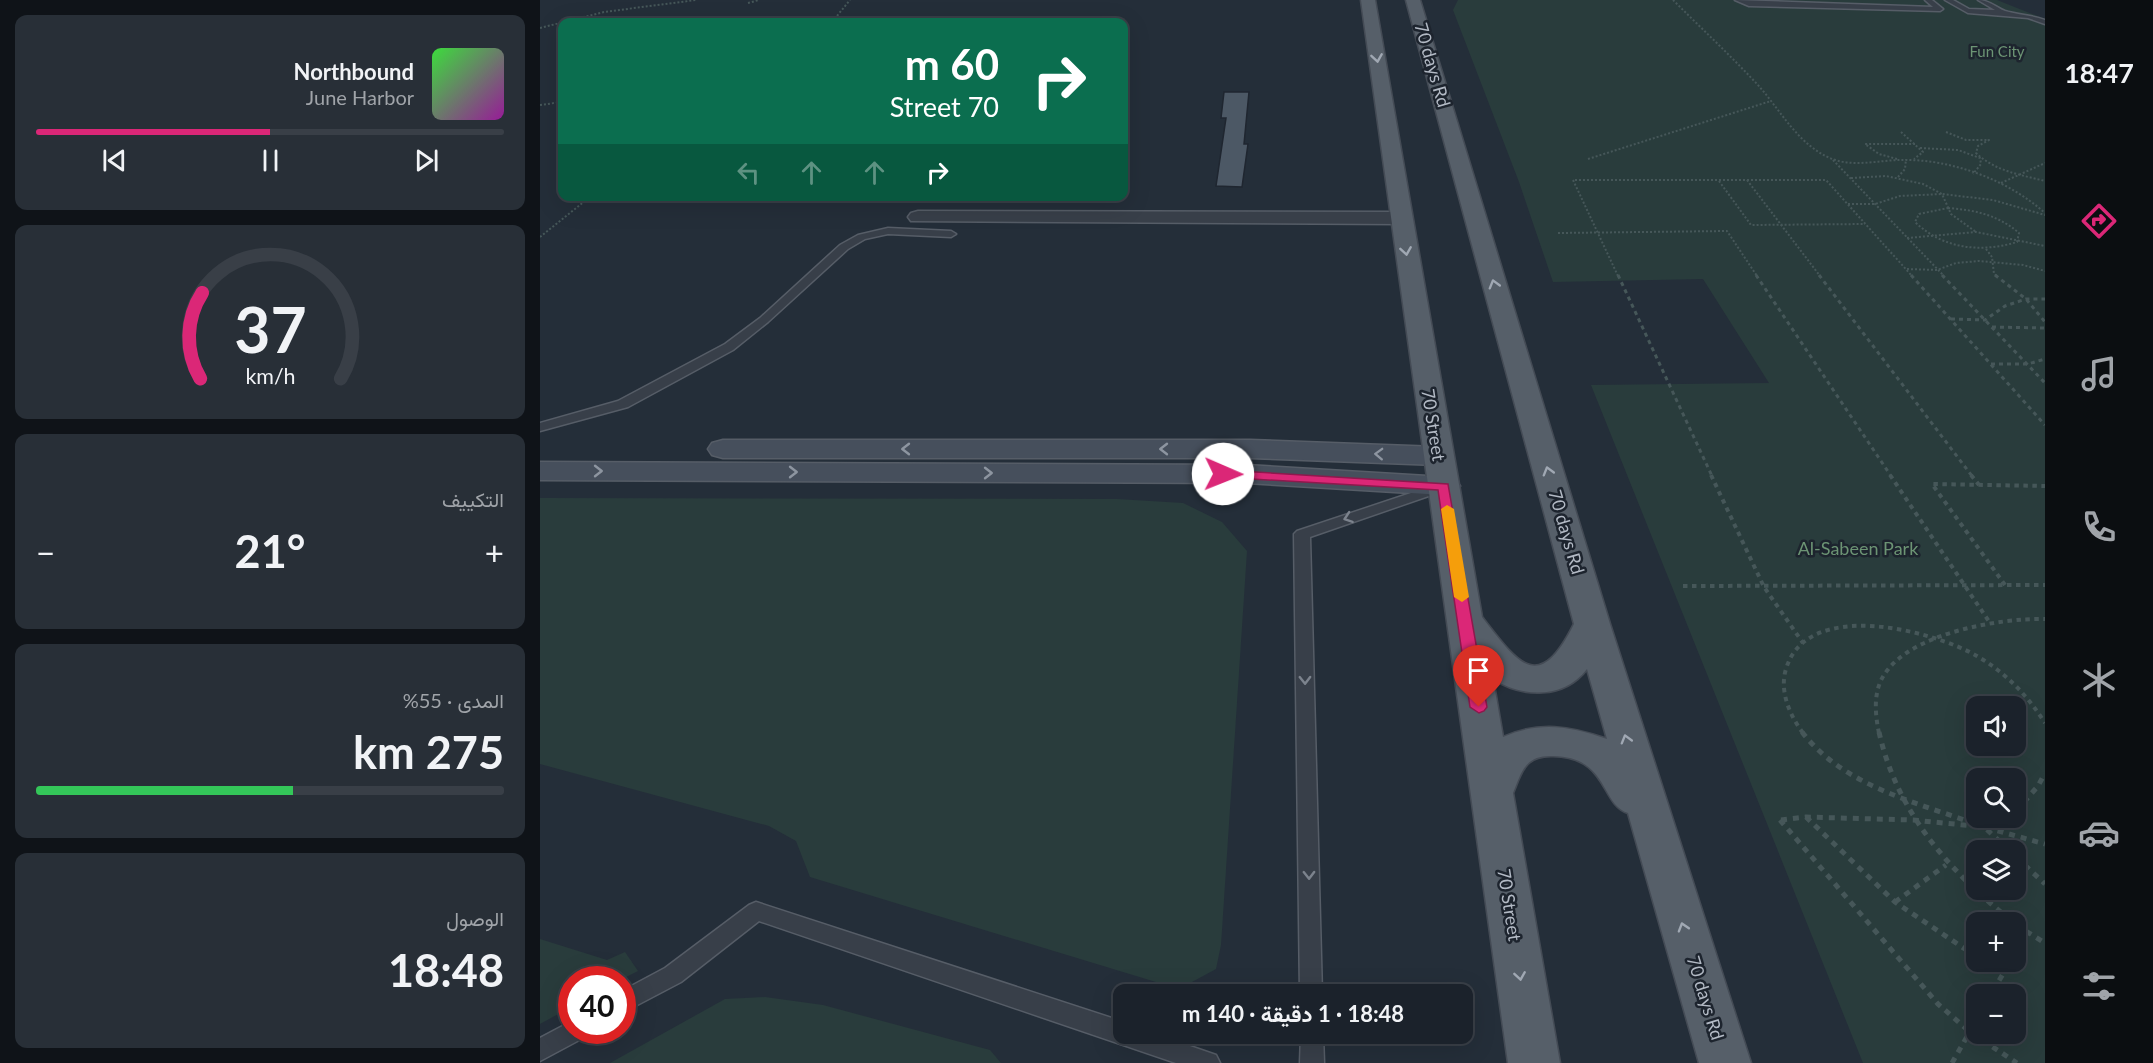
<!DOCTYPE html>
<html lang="ar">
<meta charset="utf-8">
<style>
:root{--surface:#1b222b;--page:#282f37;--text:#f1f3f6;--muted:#a0a4a9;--line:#393f47;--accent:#db2777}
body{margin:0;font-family:Lato,Vazirmatn,sans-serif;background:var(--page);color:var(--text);direction:rtl;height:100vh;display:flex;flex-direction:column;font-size:22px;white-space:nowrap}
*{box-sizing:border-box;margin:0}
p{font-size:20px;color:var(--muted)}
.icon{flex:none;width:33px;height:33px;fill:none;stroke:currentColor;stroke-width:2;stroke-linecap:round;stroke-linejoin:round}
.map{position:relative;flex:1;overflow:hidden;direction:ltr}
.panel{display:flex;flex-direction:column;gap:15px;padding:15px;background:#0f1318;width:540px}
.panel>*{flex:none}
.banner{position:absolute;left:18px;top:18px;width:570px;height:183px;border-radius:12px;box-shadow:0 6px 24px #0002,0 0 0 2px var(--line);direction:rtl;background:#0b6e4f;color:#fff;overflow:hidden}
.controls{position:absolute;left:1426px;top:696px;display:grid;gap:12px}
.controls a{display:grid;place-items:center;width:60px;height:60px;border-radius:12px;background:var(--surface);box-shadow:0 6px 24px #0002,0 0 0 2px var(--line);font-size:30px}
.speed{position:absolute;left:18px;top:966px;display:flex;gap:12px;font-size:30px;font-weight:700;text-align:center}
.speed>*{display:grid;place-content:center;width:78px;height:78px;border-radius:50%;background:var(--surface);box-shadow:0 6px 24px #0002,0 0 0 2px var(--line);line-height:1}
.speed .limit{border:9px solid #d22;background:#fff;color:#111}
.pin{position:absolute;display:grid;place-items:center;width:51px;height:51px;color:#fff;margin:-62px -26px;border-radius:50% 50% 50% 0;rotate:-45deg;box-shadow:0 0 6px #0007}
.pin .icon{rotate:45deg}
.me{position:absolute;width:66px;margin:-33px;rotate:91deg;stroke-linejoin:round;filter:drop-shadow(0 0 4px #0008)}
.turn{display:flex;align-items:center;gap:21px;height:126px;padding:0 30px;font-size:27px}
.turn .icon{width:78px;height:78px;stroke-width:2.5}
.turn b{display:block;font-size:42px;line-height:51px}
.lanes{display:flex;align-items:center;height:57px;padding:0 30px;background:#0003;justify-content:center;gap:30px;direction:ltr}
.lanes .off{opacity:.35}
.big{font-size:45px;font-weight:700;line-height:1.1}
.panel .tile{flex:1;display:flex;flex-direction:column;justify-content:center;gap:9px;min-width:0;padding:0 21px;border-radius:12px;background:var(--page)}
.panel .dial{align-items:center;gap:0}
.dial svg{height:156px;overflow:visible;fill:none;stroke:var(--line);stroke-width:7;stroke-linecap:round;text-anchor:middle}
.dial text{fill:var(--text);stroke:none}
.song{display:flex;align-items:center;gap:18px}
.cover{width:72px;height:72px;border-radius:9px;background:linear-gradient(135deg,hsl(120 70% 55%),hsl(300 70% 35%))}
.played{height:6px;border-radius:3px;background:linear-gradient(90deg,var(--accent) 50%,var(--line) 50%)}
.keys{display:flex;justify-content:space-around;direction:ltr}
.heat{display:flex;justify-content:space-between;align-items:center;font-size:33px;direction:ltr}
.charge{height:9px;border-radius:4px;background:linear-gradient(90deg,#34c759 55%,var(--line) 0)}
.trip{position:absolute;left:573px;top:984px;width:360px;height:60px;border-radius:12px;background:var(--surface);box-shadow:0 6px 24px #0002,0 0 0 2px var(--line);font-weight:700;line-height:60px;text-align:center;direction:rtl}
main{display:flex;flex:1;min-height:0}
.dock{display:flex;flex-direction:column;width:108px;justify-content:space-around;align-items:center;background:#0b0e11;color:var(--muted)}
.dock .icon{width:42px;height:42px}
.dock .active{color:var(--accent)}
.dock b{font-size:27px;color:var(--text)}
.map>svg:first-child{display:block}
</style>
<main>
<nav class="dock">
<b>18:47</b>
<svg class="icon active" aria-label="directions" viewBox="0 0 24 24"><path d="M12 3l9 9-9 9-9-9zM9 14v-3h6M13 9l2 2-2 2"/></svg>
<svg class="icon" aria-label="music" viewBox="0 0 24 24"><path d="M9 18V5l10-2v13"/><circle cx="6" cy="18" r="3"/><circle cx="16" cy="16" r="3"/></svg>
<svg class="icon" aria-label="phone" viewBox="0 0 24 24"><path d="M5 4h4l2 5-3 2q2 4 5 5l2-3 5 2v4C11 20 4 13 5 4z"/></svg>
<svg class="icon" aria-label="climate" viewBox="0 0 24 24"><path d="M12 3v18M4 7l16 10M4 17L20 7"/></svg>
<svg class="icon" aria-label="car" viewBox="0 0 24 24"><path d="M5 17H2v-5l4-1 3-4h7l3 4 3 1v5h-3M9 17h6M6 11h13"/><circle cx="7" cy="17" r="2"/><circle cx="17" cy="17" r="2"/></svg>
<svg class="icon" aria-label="filters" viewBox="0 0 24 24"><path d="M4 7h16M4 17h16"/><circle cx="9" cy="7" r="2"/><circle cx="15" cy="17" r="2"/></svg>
</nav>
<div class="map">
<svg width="1505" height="1063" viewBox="0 0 1505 1063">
<rect width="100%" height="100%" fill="#242e39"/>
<g fill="#293c3c" fill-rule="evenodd">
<path d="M 918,0 L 1457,0 L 1505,19 L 1505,1063 L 1323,1063 L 1051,385 L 1229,383 L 1163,279 L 1013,282 L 979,182 L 913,10 ZM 1437,706 L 1476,706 L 1476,746 L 1437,746 ZM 1437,778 L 1476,778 L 1476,818 L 1437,818 ZM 1437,850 L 1476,850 L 1476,890 L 1437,890 ZM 1437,922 L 1476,922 L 1476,962 L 1437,962 ZM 1437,994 L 1476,994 L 1476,1034 L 1437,1034 Z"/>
<path d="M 0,498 L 577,499 L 643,503 L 682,522 L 707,551 L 681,945 L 676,969 L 639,989 L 270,877 L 256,841 L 229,826 L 0,764 Z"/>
<path d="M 0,939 L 67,960 L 85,952 L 98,971 L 82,979 L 32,980 L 31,1007 L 0,1024 Z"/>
<path d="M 225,997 L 283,1005 L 450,1050 L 461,1063 L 70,1063 L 185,999 Z"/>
</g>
<path fill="#4c5865" stroke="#1f2630" stroke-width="1.5" d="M 684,92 L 709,92 L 704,144 L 708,144 L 702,187 L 676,186 L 686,118 L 681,118 Z"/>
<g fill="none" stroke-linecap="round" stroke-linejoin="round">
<defs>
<g id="lane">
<path d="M 1195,0 L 1393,7 L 1385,0 L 1392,0 L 1403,9 L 1400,11 L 1209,6 Z"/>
<path d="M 1405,0 L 1413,0 L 1429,9 L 1455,10 L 1438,0 C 1449,0 1455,7 1465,11 C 1478,15 1492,15 1505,20 L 1505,24 L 1488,18 L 1428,13 Z"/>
<path d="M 348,228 L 411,231 L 416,234 L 411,237 L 348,234 L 325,239 L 308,249 L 228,322 L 193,350 L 88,407 L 0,431 L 0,423 L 78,401 L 185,344 L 220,318 L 300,245 L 318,235 Z"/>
<path d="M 901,483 L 906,484 L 908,487 L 906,490 L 770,537 L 782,994 L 760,994 L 754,534 L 757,531 Z"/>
<path d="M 216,902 L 584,1022 L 584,1034 L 615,1034 L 676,1055 L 680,1063 L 636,1063 L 219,921 L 141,982 L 82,1013 L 82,991 L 125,968 L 209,905 Z"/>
<path d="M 32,1021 L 32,1030 L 46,1030 L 43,1038 L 0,1061 L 0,1038 Z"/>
<path d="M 761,1034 L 783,1034 L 784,1063 L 760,1063 Z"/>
</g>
<path id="street" d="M 378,211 L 861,212 L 868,214 L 871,218 L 868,222 L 861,224 L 371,221 L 368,217 L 371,213 Z"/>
<g id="secondary">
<path d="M 183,440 L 710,440 L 898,447 L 909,450 L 913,456 L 909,462 L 898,465 L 710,458 L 183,458 L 172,455 L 168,449 L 172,443 Z"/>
<path d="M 0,462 L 706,465 L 904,477 L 915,479 L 920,486 L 915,493 L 904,495 L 706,483 L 0,480 Z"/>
</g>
<path id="primary" d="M 821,0 L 835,0 L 942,617 C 979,665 999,694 1034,624 L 866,0 L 880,0 L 1070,624 L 1211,1063 L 1159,1063 L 1088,813 C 1060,804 1069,757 1013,756 C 985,755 982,771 973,793 L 1020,1063 L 968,1063 ZM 1047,669 L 1067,739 C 1030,726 999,721 963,737 L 953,679 C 983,698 1024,699 1047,669 Z"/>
</defs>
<use href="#lane" stroke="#565d67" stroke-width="3"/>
<use href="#street" stroke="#565d67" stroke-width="3"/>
<use href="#secondary" stroke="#565d67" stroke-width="3"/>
<use href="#primary" stroke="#444b55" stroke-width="3"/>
<g stroke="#465759" stroke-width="2" stroke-dasharray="2 2" stroke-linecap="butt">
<path d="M 1133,0 C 1161,28 1190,55 1217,84 C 1240,109 1257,144 1290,158 C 1313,168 1338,160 1362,160 C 1412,159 1468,180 1505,213"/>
<path d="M 208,3 L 219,0"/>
<path d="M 292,22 L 310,0"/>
<path d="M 0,28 L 64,12 L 156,0"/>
<path d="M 0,105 L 22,102"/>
<path d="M 1361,132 L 1383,152 L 1374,159"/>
<path d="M 1406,132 L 1426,140 L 1449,140 L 1438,146 L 1436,153 C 1455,171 1481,175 1505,181"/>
<path d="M 1380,148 L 1418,150 L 1440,158 L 1441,164 L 1433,174"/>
<path d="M 1048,159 L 1231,101"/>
<path d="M 1357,159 L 1339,154 L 1325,144 L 1375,144"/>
<path d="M 1293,160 L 1404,276"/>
<path d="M 1358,177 L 1365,169 L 1366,159"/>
<path d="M 1311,178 L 1346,176 L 1383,184 L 1402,194 L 1411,214 L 1436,232"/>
<path d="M 1207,180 L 1280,276"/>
<path d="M 1179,181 L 1211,225 L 1325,224"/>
<path d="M 1461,183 L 1505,163"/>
<path d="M 1308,204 L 1335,204 L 1360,196 L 1402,194 L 1453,200 L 1505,215"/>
<path d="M 1408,208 C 1435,210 1458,215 1479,233 L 1477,242 C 1441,253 1403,249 1375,222 L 1379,214 Z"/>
<path d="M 1018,233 L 1187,231 L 1217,276"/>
<path d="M 0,237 L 51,196"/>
<path d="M 1367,238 L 1436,232 L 1505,246"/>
<path d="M 1446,249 L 1452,257 L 1454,274 L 1457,276"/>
<path d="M 1367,269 L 1397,270 L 1416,263 L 1439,261 L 1483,265 L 1505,271"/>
<path d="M 1078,276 L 1033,180 L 1286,180 L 1372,276"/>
</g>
<g stroke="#465759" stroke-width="3" stroke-dasharray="4 4" stroke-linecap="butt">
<path d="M 1078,275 L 1172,476"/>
<path d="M 1216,275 L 1351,476"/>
<path d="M 1279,275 L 1432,476"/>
<path d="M 1371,275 L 1505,425"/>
<path d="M 1402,275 L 1505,383"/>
<path d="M 1455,275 L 1486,299 L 1505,322"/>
<path d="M 1411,319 L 1445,320 L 1465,306 L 1486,299 L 1505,299"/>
<path d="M 1452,327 L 1505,328"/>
<path d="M 1451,364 L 1488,364 L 1505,359"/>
</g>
<g stroke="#465759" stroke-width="4" stroke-dasharray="4.5 4.5" stroke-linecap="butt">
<path d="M 1171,475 L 1224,587 L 1263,643"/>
<path d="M 1350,475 L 1450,623"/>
<path d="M 1431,475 L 1439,485"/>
<path d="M 1465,585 L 1392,484 L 1505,486"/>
<path d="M 1143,586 L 1505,585"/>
<path d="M 1263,733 C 1250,716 1239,691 1246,669 C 1267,598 1392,630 1437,656 C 1466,673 1487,695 1505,723"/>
<path d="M 1339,733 C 1335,714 1333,692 1344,675 C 1370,633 1460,618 1505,619"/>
</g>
<g stroke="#465759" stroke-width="5" stroke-dasharray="6 6" stroke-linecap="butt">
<path d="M 1262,732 C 1305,788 1380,803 1444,827"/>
<path d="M 1339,732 C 1357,813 1410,872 1473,922"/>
<path d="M 1476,811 L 1498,786 L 1505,773"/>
<path d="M 1266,817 L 1355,902 L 1437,957"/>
<path d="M 1240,820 L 1398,1004 L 1430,1032 L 1477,1063"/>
<path d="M 1241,820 L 1266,817 L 1373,820 L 1444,827 L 1463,818"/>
<path d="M 1469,850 L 1444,827 L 1505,844"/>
<path d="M 1476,857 L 1505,884"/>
<path d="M 1355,902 L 1406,865"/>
<path d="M 1476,925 L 1505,943"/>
<path d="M 1444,962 L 1463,974 L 1451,994"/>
<path d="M 1412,1063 L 1437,1019"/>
</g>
<use href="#lane" fill="#383f49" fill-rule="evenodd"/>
<use href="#street" fill="#383f49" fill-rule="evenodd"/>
<use href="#secondary" fill="#464f5c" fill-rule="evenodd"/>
<use href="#primary" fill="#565f69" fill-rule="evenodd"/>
</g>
<defs><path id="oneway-chevron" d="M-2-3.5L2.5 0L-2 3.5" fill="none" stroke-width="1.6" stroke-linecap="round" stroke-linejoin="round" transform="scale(1.5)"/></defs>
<g stroke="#a0a8b3">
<use href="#oneway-chevron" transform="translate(837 58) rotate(81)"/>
<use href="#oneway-chevron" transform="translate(866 251) rotate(81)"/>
<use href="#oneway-chevron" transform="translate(954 284) rotate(-106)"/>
<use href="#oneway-chevron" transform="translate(1008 471) rotate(-106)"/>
<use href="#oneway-chevron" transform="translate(1086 739) rotate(-106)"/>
<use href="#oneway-chevron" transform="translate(1143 927) rotate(-107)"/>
<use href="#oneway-chevron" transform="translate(980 976) rotate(81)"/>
</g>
<g stroke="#8d95a0">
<use href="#oneway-chevron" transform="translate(366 449) rotate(180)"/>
<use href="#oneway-chevron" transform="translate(624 449) rotate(180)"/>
<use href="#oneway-chevron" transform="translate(839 454) rotate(-178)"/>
<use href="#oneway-chevron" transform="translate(58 471)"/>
<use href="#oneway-chevron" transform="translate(253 472)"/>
<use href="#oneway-chevron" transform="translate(448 473)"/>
</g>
<g stroke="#7c838d">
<use href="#oneway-chevron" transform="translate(808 518) rotate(161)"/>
<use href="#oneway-chevron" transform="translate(765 680) rotate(89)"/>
<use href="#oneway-chevron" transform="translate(769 875) rotate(89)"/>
</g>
<path fill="#db2777" stroke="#8e194d" stroke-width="1.5" d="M 683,470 L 908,484 L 947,707 L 944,711 L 939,713 L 930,707 L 898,490 L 678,477 L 677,474 Z"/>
<path fill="#f59e0b" d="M 907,505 L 914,509 L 929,597 L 922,602 L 914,597 L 901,509 Z"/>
<g text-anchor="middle" stroke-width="5" stroke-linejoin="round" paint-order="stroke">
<g font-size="15" fill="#6c9474" stroke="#1d242e">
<text x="1457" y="57">Fun City</text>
</g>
<g font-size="18" fill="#b3bac5" stroke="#1d242e">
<text transform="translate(892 65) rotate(74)" y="6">70 days Rd</text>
<text transform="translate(893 425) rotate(81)" y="6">70 Street</text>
<text transform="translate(1026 532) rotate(74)" y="6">70 days Rd</text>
<text transform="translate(969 905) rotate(81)" y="6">70 Street</text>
<text transform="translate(1165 998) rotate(73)" y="6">70 days Rd</text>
</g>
<g font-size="18" fill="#6c9474" stroke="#1d242e">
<text x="1318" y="555">Al-Sabeen Park</text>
</g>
</g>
</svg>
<div class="controls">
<a><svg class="icon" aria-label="sound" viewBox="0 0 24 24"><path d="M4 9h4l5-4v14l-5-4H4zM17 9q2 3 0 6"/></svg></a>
<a><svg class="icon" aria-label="search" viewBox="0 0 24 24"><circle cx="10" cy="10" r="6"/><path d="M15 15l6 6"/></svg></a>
<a><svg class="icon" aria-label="layers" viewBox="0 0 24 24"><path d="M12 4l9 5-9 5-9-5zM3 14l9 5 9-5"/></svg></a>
<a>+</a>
<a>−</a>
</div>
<div class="speed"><div class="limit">40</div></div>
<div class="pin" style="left:939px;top:707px;background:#d93025"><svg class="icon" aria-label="arrive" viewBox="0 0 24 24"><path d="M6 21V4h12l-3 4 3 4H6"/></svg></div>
<svg class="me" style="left:683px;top:474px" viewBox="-20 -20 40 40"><circle r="19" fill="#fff"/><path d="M0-13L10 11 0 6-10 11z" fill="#db2777"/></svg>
<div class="trip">18:48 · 1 دقيقة · 140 m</div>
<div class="banner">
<div class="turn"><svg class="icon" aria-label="right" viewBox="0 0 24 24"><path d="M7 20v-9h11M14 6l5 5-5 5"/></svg><div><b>60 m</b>70 Street</div></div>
<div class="lanes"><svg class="icon off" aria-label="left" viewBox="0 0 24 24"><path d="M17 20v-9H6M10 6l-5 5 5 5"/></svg><svg class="icon off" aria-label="ahead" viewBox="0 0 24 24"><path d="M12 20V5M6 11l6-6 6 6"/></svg><svg class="icon off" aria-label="ahead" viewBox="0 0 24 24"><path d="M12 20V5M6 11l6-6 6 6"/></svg><svg class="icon" aria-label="right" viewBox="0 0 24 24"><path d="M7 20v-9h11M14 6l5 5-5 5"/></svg></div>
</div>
</div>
<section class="panel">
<div class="tile">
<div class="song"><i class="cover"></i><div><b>Northbound</b><p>June Harbor</p></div></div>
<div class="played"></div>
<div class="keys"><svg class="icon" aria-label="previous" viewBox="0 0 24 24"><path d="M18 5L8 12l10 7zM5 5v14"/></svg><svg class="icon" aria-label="pause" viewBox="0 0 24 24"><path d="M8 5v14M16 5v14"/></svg><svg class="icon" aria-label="next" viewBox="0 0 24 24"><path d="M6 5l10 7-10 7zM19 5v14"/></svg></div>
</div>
<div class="tile dial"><svg viewBox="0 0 100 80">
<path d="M14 69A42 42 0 1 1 86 69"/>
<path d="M14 69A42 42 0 0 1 15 25" stroke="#db2777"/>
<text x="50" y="56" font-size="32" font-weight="700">37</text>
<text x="50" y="72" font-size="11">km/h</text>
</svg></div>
<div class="tile"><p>التكييف</p>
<div class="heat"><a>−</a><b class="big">21°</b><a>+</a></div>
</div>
<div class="tile"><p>المدى · 55%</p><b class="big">275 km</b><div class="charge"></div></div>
<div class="tile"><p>الوصول</p><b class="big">18:48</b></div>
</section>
</main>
